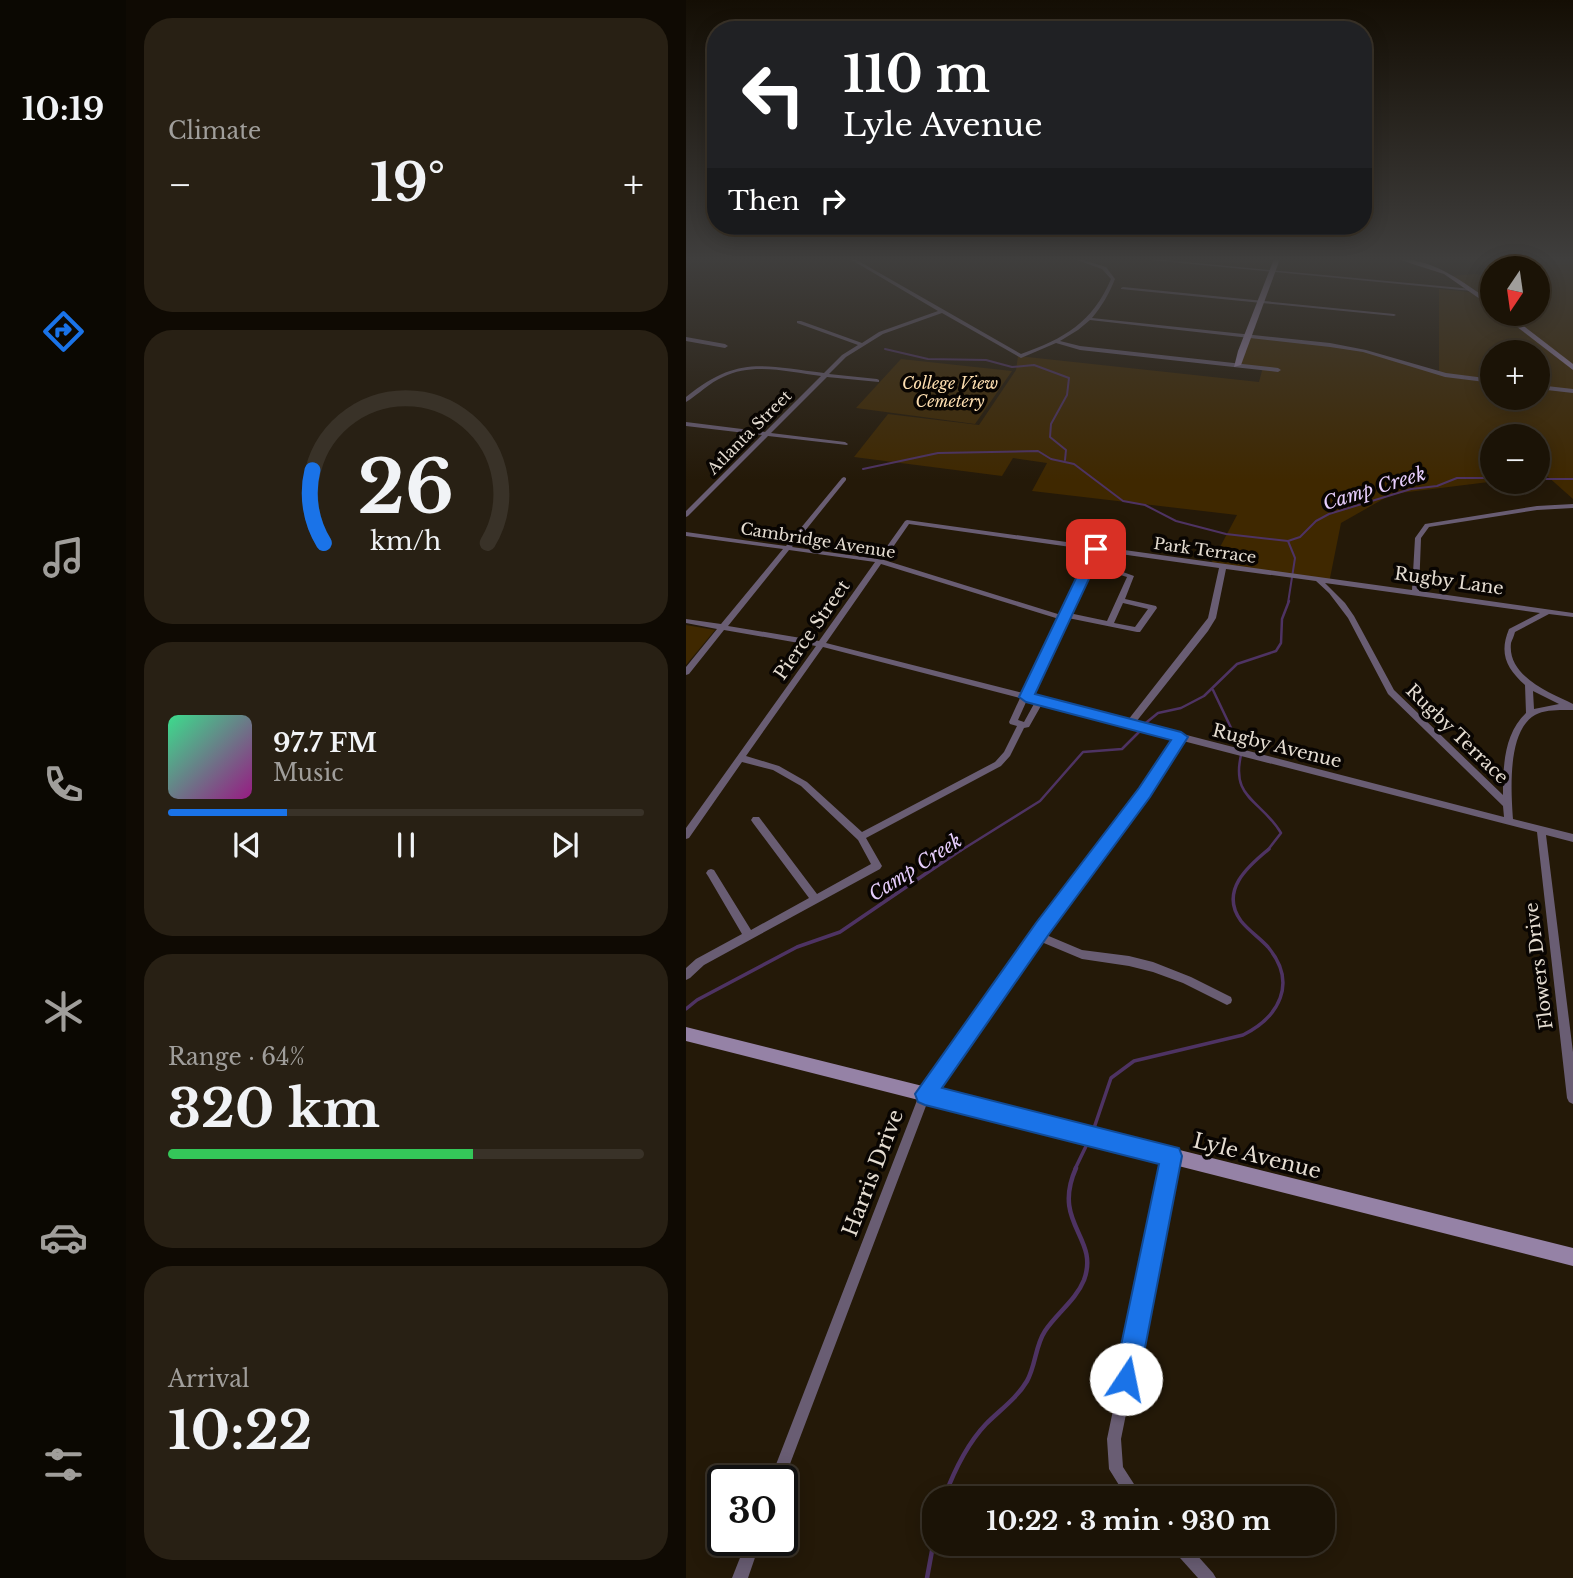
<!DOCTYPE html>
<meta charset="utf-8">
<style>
:root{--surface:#1b1306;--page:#282014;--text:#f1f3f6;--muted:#a09e9b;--line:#393228;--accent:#1a73e8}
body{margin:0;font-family:"Libre Baskerville",serif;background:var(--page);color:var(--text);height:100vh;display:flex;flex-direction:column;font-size:26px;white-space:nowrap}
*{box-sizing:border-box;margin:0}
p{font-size:23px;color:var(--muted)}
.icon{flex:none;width:38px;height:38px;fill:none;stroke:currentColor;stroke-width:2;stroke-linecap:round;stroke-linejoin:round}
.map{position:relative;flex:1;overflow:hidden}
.panel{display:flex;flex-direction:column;gap:18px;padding:18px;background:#0f0a03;width:560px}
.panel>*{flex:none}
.hud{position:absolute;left:21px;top:21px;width:665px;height:214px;border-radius:28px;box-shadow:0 4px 18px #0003,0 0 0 2px var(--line);background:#202124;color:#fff;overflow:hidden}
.needle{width:46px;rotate:193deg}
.fabs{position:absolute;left:794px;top:256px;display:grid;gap:14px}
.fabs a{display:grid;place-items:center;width:70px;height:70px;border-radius:50%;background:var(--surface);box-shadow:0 4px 18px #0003,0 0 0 2px var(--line);font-size:35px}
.speed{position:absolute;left:21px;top:1465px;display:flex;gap:14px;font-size:35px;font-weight:700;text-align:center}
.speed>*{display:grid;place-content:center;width:91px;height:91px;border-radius:50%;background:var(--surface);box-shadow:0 4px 18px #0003,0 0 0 2px var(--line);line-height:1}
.speed .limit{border:4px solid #111;border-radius:10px;background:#fff;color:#111}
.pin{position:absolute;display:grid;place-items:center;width:60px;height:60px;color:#fff;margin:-30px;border-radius:14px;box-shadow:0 4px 10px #0006}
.me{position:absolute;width:77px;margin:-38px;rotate:11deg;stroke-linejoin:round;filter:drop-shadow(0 0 5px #0008)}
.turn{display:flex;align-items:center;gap:24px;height:147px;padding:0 21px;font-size:32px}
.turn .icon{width:91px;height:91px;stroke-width:2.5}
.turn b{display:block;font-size:49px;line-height:60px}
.then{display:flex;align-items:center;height:66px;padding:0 21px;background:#0003;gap:14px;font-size:26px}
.big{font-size:52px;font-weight:700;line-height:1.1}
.panel .widget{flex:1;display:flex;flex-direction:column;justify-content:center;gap:10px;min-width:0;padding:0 24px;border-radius:28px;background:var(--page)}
.panel .dial{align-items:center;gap:0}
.dial svg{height:182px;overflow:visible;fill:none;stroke:var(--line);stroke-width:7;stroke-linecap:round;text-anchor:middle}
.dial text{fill:var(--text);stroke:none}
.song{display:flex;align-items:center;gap:21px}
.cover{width:84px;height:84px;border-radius:10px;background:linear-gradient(135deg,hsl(150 70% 55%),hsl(310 70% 35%))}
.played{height:7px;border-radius:4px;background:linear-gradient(90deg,var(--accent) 25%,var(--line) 25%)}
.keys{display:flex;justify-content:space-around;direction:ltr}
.heat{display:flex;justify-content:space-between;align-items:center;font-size:38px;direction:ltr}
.charge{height:10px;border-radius:5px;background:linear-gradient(90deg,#34c759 64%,var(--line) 0)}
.trip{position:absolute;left:236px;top:1486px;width:413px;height:70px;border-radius:28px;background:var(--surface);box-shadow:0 4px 18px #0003,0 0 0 2px var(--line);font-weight:700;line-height:70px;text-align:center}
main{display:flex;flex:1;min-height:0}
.tabs{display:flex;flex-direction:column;width:126px;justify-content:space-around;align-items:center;background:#0b0802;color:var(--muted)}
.tabs .icon{width:49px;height:49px}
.tabs .selected{color:var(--accent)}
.tabs b{font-size:32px;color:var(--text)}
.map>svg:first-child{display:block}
</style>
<main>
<nav class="tabs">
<b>10:19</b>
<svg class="icon selected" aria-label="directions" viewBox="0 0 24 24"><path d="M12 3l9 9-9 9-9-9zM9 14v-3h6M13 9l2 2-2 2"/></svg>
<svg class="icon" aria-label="music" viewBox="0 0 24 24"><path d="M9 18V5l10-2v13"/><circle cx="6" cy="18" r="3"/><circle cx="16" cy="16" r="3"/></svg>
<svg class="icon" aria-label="phone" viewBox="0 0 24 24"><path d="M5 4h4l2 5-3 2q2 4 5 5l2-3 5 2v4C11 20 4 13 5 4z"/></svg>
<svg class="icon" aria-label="climate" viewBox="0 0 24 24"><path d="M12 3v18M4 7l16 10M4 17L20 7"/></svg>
<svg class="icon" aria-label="car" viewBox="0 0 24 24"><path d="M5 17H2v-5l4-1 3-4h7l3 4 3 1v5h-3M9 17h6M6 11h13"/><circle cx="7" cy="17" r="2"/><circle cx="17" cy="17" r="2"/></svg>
<svg class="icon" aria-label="filters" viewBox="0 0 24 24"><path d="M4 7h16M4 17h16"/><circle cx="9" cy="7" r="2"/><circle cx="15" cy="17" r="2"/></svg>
</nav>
<section class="panel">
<div class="widget"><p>Climate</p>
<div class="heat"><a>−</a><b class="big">19°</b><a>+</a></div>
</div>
<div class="widget dial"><svg viewBox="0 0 100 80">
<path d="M14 69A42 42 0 1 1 86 69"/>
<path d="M14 69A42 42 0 0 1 9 37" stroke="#1a73e8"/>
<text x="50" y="56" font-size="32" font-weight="700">26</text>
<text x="50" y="72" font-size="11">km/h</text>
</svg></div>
<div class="widget">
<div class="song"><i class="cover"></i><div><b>97.7 FM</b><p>Music</p></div></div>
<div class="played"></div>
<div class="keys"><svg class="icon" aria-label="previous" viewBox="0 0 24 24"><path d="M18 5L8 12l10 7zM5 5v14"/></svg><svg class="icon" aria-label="pause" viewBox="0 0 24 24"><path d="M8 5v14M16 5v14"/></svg><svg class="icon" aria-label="next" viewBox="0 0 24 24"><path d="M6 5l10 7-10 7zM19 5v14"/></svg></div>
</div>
<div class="widget"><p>Range · 64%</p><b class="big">320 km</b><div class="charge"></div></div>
<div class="widget"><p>Arrival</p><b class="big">10:22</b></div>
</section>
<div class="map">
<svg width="887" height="1578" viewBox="0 0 887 1578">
<rect width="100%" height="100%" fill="#241908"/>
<g fill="#3f2800" fill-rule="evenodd">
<path d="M 777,259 L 887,259 L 887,499 L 860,475 L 852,476 L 852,436 L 807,436 L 807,481 L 811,481 L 706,494 L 655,523 L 643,583 L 525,564 L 551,515 L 346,491 L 361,463 L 327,458 L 316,476 L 168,457 L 202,414 L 293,425 L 330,370 L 332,356 L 573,382 L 577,367 L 552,364 L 562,335 L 675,351 L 753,372 L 753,289 L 784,292 L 765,276 L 788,274 L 807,276 L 807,313 L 852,313 L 852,268 L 807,268 ZM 807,352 L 852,352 L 852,397 L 807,397 Z"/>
<path d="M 215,359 L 326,371 L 289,424 L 170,408 Z"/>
<path d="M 0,625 L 29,630 L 0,665 Z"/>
</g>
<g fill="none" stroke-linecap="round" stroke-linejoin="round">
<g stroke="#4e3363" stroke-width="2">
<path d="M 199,349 L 242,359 L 300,360 L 326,367 L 348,365 L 383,378 L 381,395 L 365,424 L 364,437 L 380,450 L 379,460"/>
<path d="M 177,469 L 252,453 L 352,451 L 365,459 L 388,464 L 437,501 L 459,505 L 490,521 L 540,534 L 602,541 L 614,537 L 630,521 L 643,514 L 725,489 L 751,486 L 771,478 L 807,478"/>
<path d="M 852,479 L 887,479"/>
<path d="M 602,541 L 609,558 L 602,603"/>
</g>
<g stroke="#4e3363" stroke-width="2.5">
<path d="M 527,690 L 556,751 C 543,799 574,798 595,833 L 581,851"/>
<path d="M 456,726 L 472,713 L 495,708 L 518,696 L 551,664 L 590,651 L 595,643 L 596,619 L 603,601"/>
<path d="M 274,851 L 354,801 L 397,752 L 436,749 L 453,732"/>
</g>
<g stroke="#4e3363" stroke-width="3.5">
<path d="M 0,1009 L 11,1000 L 111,947 L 154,932 L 276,849"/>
<path d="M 407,1131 L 425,1078 L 448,1061 L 557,1035 C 593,1017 612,983 582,947 C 574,938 563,931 555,921 C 533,891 562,866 583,849"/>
<path d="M 389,1169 L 403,1140"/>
</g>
<g stroke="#4e3363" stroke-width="4.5">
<path d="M 258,1498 C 268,1471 280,1445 300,1424 C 314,1410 331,1398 341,1381 C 350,1365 349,1346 359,1331 C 371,1313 390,1300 398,1280 C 414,1237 365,1224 390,1168"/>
<path d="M 241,1578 L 248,1540"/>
</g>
<g fill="#695d73" fill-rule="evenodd">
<path d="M 164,259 L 169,259 L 335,354 C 379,338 406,323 425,279 L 416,269 L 388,259 L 394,259 L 420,267 L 429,279 C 423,294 416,306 406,318 L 644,343 L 680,350 L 760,373 L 807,379 L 807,383 L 759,377 L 677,352 L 644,347 L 404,320 L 392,330 L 374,341 L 394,346 L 592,368 L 595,370 L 592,372 L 394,350 L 370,343 L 335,358 L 256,313 L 197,334 L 160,357 L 143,374 L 191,379 L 193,380 L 193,382 L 141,377 L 85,433 L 159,442 L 162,444 L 161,445 L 82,436 L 2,516 L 0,517 L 0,511 L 76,435 L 0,426 L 0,422 L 79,432 L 135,376 C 103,372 67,362 37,377 C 23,383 13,394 0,402 L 0,397 C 52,355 77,366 138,373 L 156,355 L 172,345 L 111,323 L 111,321 L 115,321 L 176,343 L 193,332 L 252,311 Z"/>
<path d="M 454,259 L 468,259 L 786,289 L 788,290 L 786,291 Z"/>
<path d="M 437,287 L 708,314 L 710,315 L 708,316 L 435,289 L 435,288 Z"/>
<path d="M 0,337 L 39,344 L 42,346 L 39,348 L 0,341 Z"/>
<path d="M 852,385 L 887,389 L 887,393 L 852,389 Z"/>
<path d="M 158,477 L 160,478 L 160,480 L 106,547 L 192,559 L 219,521 L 221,520 L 726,590 L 729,538 L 739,524 L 851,506 L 887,504 L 887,508 L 851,510 L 743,527 L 735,538 L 733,591 L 887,613 L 887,617 L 863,614 L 829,632 C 828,636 826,640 825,643 C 821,677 865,693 887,704 L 887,710 C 875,710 860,709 849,715 C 821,731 825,791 827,819 L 887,834 L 887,842 L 860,835 L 887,1052 L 887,1104 L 883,1102 L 881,1098 L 851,832 L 497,741 L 461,794 L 358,934 L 396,950 L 443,956 L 467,962 L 505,977 L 545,997 L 546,1000 L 545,1003 L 541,1005 L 497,983 L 467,972 L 443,966 L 396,959 L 353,941 L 243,1098 L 96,1485 L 96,1480 L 84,1480 L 235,1090 L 347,933 L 455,790 L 490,739 L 356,704 L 343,727 L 338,728 L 324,756 L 315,766 L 180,838 L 196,866 L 194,869 L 18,965 L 4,978 L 0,980 L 0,968 L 10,959 L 56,934 L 22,876 L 20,873 L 22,870 L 25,869 L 28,870 L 65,930 L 123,898 L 67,823 L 65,820 L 67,817 L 73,817 L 131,894 L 185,864 L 172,840 L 115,786 L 87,770 L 56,762 L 3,838 L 0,839 L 0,828 L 130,646 L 38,630 L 3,674 L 0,675 L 0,667 L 31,629 L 0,623 L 0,619 L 35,624 L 97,549 L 0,536 L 0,532 L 100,546 L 156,478 ZM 223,524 L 406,550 L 375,615 L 198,560 ZM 103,550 L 189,562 L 133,641 L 42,626 ZM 413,551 L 533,568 L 522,618 L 442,720 L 344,695 L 382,618 L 451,632 L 454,632 L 471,608 L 470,606 L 439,599 L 448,576 L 423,567 L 430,559 L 427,557 L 418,564 L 418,570 L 441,577 L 421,621 L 383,613 ZM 195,564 L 373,619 L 337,693 L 140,643 ZM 540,569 L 630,581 L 643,593 L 662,618 L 702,694 L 817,806 L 818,817 L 450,722 L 522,631 L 530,618 ZM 639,583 L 854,613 L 823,629 C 813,653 820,668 839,685 L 840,713 C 818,734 817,766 817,795 L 708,690 L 668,616 L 659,603 ZM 437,603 L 462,609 L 449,627 L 428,623 ZM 137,647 L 334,698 L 323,722 L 324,724 L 331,726 L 318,752 L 309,762 L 176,832 L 121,782 L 93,766 L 60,756 ZM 847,691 L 873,704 L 848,709 ZM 341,700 L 349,702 L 338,722 L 332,720 Z"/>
<path d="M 486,1150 L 490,1152 L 492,1156 L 435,1439 L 437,1467 L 457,1498 L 441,1498 L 423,1469 L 421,1439 L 480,1156 L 482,1152 Z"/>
<path d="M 61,1540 L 75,1540 L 62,1578 L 46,1578 Z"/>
<path d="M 484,1544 L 501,1544 L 527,1573 L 530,1578 L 512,1578 L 486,1549 Z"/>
</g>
<g fill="#9582a6" fill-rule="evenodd">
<path d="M 588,259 L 594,259 L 555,365 L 548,367 L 552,351 Z"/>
<path d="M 711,259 C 747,258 779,283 807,303 L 807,308 L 758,274 Z"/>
<path d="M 813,313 L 821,313 L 887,364 L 887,370 Z"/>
<path d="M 0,1027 L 887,1248 L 887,1266 L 0,1041 Z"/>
</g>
</g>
<linearGradient id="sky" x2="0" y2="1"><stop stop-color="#140e04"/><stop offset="0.54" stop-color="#3f3e3d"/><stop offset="1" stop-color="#3f3e3d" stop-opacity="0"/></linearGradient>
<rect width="887" height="480" fill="url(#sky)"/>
<path fill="#1a73e8" stroke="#114b97" stroke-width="2" d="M 410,545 L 417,549 L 349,694 L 495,732 L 502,737 L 464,797 L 363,934 L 256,1088 L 493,1148 L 496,1156 L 453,1379 L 449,1387 L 440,1391 L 432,1387 L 428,1379 L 473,1164 L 239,1105 L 232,1102 L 229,1094 L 350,923 L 453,788 L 485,740 L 340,702 L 333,697 L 404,549 Z"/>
<g text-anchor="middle" stroke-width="7" stroke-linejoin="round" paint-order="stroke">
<g font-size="16" font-style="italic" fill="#fddeb0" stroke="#090502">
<text x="264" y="389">College View<tspan x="264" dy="18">Cemetery</tspan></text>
</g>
<g font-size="16" fill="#e5ddd2" stroke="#090502">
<text transform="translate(63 432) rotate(-45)" y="6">Atlanta Street</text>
<text transform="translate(132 540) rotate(9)" y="6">Cambridge Avenue</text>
<text transform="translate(519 550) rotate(8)" y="6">Park Terrace</text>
</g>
<g font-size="18" fill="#e5ddd2" stroke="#090502">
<text transform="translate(763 581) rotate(8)" y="6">Rugby Lane</text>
<text transform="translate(126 630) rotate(-55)" y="6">Pierce Street</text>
<text transform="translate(771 734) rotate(44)" y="6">Rugby Terrace</text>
<text transform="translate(591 746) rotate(14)" y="6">Rugby Avenue</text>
<text transform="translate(853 966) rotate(-97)" y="6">Flowers Drive</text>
</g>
<g font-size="19" font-style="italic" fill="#e8cffe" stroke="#090502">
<text transform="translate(688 488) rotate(-17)" y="7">Camp Creek</text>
<text transform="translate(229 867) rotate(-33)" y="7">Camp Creek</text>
</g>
<g font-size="21" fill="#e5ddd2" stroke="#090502">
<text transform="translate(571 1156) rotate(14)" y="7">Lyle Avenue</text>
<text transform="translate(187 1173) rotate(-69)" y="7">Harris Drive</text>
</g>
</g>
</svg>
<div class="fabs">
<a><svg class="needle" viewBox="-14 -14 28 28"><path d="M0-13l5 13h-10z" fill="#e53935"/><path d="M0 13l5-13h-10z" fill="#a09e9b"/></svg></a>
<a>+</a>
<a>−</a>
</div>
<div class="speed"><div class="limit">30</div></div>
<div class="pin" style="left:410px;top:549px;background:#d93025"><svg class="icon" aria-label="arrive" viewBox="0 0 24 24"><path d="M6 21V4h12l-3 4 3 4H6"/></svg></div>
<svg class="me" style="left:440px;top:1379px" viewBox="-20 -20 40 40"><circle r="19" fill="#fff"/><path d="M0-13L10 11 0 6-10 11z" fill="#1a73e8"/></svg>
<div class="trip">10:22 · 3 min · 930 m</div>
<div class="hud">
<div class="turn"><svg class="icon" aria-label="left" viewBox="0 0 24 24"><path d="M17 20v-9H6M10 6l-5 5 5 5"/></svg><div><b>110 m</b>Lyle Avenue</div></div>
<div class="then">Then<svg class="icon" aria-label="right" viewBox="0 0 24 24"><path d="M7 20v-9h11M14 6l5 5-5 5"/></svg></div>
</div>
</div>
</main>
